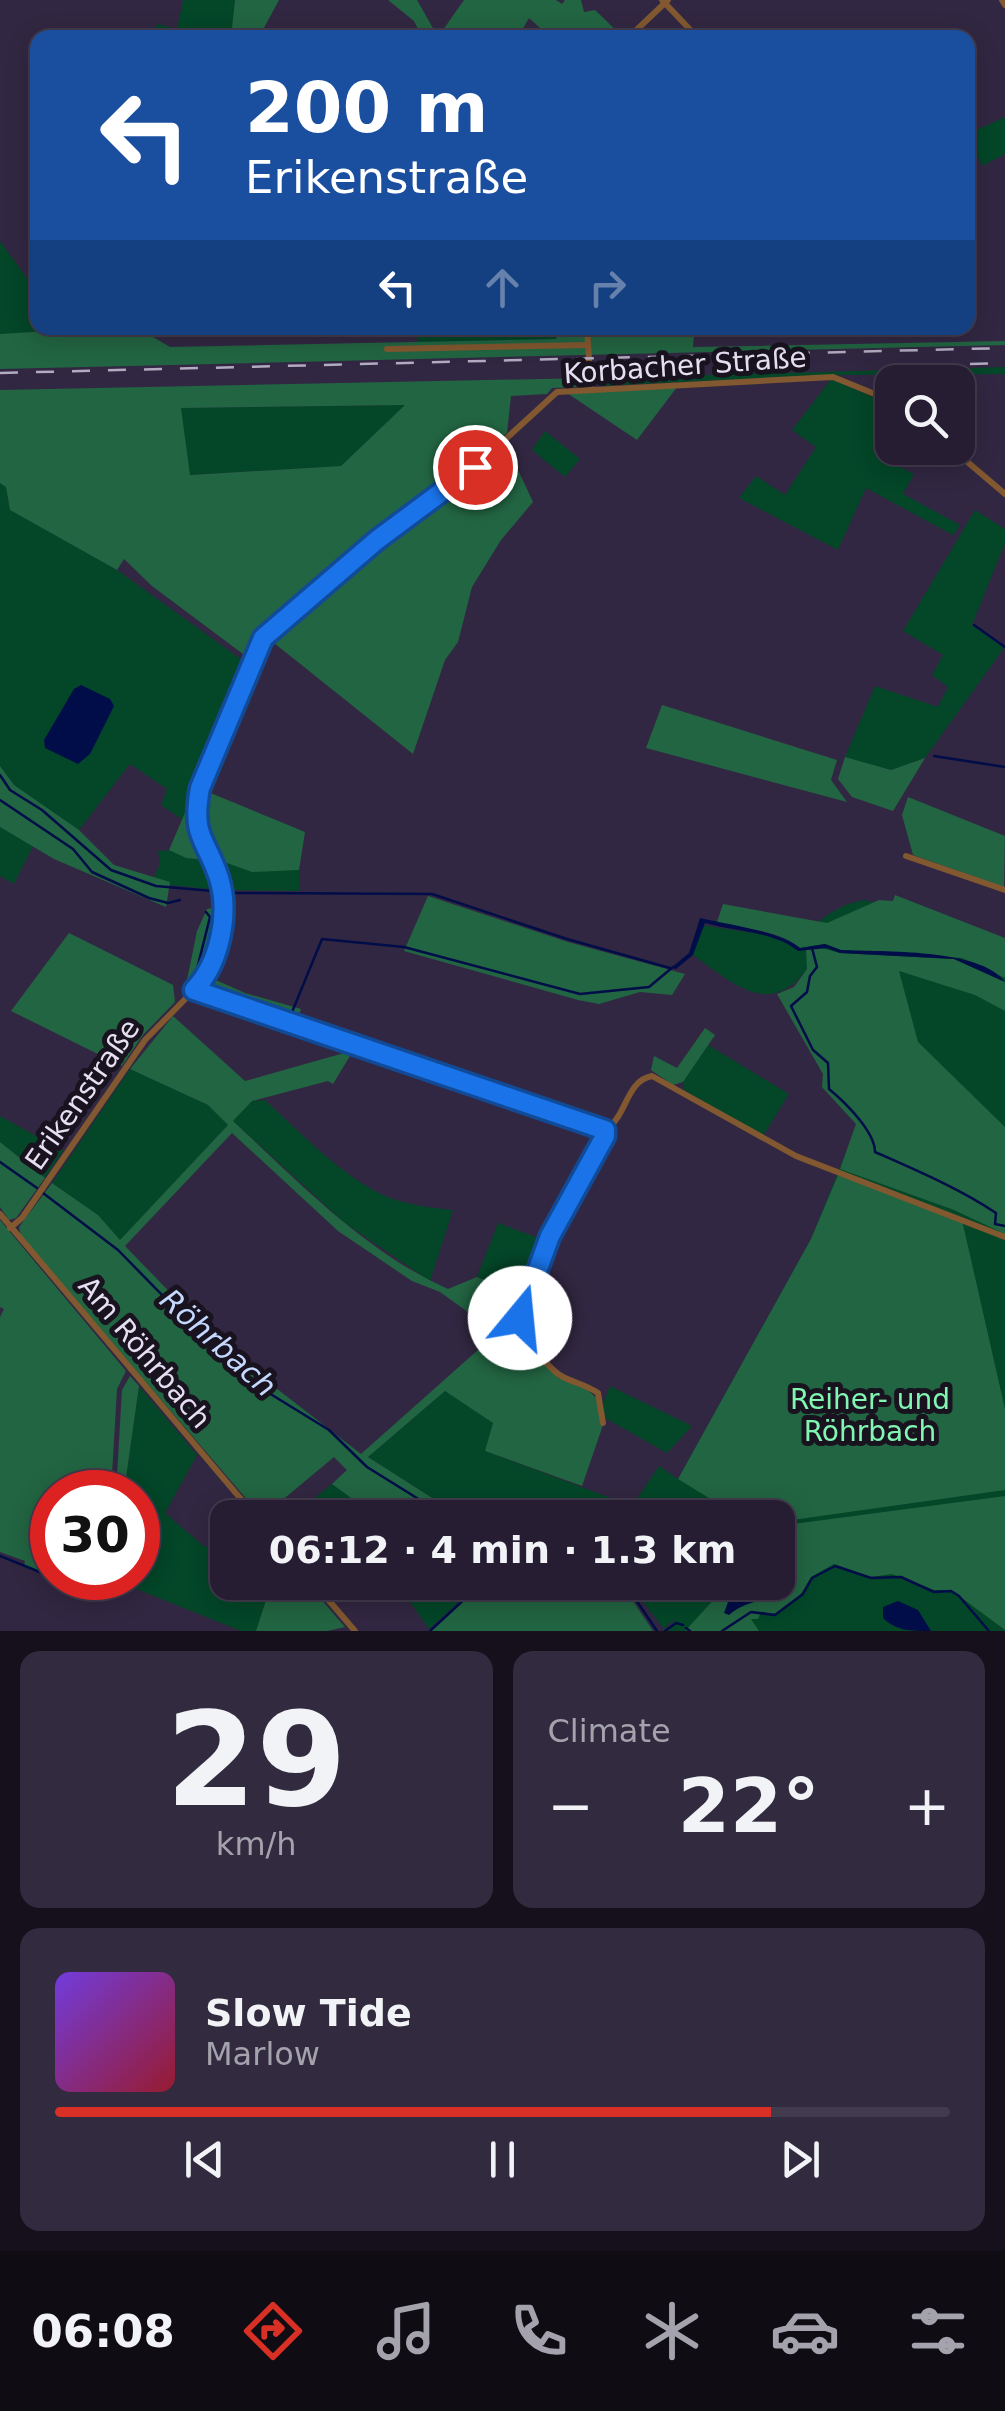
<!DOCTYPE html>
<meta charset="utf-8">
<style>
:root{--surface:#261d32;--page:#322a3e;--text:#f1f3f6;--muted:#a4a2ac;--line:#423b4d;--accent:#d93025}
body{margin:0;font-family:"DejaVu Sans",sans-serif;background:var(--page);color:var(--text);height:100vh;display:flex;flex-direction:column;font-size:38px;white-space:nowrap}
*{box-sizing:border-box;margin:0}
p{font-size:32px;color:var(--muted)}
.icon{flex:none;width:55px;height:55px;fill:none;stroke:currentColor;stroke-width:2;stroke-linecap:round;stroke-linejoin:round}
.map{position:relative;height:1631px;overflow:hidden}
.panel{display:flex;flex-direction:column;gap:20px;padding:20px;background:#15101c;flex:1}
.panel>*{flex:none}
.top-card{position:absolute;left:30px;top:30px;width:945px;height:305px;border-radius:20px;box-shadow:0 5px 25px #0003,0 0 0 2px var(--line);background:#1a4fa0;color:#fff;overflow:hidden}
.buttons{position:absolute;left:875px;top:365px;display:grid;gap:20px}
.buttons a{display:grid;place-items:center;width:100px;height:100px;border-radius:20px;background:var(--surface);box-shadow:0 5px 25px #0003,0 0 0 2px var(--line);font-size:50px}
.speed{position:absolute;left:30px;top:1470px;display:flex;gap:20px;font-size:50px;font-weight:700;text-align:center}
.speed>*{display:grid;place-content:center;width:130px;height:130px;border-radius:50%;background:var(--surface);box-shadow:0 5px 25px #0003,0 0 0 2px var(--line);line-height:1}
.speed .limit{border:15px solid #d22;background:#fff;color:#111}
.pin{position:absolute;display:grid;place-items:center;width:85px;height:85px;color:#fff;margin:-42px;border:5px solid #fff;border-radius:50%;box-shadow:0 2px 10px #0007}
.me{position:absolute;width:110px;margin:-55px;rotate:17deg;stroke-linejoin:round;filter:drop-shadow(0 0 8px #0008)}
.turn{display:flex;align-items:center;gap:35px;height:210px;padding:0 50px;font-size:45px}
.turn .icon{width:130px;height:130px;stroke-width:2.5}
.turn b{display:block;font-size:70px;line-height:85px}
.lanes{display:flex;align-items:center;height:95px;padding:0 50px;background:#0003;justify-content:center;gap:50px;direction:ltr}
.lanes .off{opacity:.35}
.big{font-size:75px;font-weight:600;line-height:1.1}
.panel .widget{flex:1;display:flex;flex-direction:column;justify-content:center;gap:15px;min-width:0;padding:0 35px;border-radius:20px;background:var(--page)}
.panel .dial{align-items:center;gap:0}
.dial b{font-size:130px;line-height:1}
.song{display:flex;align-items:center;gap:30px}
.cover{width:120px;height:120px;border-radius:15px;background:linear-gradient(135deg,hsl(260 70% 55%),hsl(350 70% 35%))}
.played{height:10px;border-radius:5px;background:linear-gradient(90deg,var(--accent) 80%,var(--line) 80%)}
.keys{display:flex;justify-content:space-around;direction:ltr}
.heat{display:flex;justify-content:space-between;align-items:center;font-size:55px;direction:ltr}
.panel .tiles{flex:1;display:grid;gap:20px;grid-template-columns:1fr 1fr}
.widget:last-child{grid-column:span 2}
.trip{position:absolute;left:210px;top:1500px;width:585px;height:100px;border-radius:20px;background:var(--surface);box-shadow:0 5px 25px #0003,0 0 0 2px var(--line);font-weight:600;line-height:100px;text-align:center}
.dock{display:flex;height:160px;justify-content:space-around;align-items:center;background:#0f0c14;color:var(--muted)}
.dock .icon{width:70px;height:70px}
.dock .active{color:var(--accent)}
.dock b{font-size:45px;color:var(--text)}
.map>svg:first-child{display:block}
</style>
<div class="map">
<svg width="1005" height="1631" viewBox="0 0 1005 1631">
<rect width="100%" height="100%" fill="#322742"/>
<g fill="#034628">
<path d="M 183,0 L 235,0 L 231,37 L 147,38 L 158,24 L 177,29 Z"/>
<path d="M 1005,117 L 1005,154 L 982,166 L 968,134 Z"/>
<path d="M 0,241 L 37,292 L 38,328 L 71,328 L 75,332 L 0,334 Z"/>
<path d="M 418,328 L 561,328 L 556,339 L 417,344 Z"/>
<path d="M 1005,367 L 1005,374 L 826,375 L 600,386 L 593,378 Z"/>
<path d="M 831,379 L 892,405 L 892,435 L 881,457 L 914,474 L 903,494 L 960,525 L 953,535 L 866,488 L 838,550 L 739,498 L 756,476 L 785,495 L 816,447 L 792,430 Z"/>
<path d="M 406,405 L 341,466 L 189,475 L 181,408 Z"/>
<path d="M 545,431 L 580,459 L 565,477 L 532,450 Z"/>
<path d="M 0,483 L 6,487 L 10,510 L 117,570 L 245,662 L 183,820 L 161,805 L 167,789 L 130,764 L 79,830 L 14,785 L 0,766 Z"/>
<path d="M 975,510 L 1005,529 L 1005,543 L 972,625 L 1004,648 L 925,758 L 891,770 L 845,757 L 875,686 L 938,707 L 948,687 L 932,675 L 943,655 L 903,631 Z"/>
<path d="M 0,827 L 33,846 L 14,884 L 0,876 Z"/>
<path d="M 169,850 L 208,863 L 219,890 L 169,885 L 169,882 L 153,879 L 160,864 L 158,851 Z"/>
<path d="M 213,860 L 299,870 L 299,891 L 224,890 Z"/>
<path d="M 866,900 L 1005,945 L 1005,1631 L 668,1631 L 675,1618 L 664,1629 L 637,1594 L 604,1583 L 778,1582 L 778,1518 L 462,1517 L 368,1457 L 445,1391 L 493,1423 L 485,1451 L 632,1506 L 659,1466 L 678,1479 L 811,1239 L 858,1123 L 807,969 C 769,1020 732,982 693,955 L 701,925 L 784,938 L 800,948 L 793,943 C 816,924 836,903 866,900 Z"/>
<path d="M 708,1045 L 789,1094 L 763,1136 L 684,1090 L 683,1082 Z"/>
<path d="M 130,1069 L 208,1105 L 229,1124 L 120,1241 L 98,1215 L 52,1183 Z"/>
<path d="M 265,1100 C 300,1132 345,1180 390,1198 C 410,1205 432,1208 453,1210 L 430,1281 L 345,1223 L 232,1120 L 252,1101 Z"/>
<path d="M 0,1116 L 63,1151 L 45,1178 L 0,1142 Z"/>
<path d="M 498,1223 L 544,1240 L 523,1295 L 477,1277 Z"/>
<path d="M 139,1386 L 197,1455 L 165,1513 L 205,1547 L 221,1539 L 227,1529 L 228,1582 L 272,1583 L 256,1631 L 241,1631 L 114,1580 L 138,1578 L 138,1492 L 124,1492 Z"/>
<path d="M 610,1386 L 692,1426 L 667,1453 L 605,1418 L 603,1403 Z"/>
<path d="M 332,1484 L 377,1517 L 290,1518 Z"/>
<path d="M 400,1583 L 464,1583 L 473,1589 L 429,1629 L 410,1602 L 416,1597 Z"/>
</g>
<g fill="#226542" fill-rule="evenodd">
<path d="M 235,0 L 279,0 L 259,37 L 231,37 Z"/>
<path d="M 388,0 L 417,0 L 438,37 L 464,0 L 556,0 L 562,4 L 565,0 L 581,0 L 584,12 L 595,10 L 623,37 L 550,37 L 529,18 L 518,37 L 422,37 L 414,21 Z"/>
<path d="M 98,328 L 138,328 L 170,347 L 556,339 L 561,328 L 583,328 L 584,337 L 694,335 L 693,347 L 1005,341 L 1005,345 L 0,369 L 0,334 Z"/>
<path d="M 588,378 L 579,387 L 552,388 L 547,394 L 511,396 L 507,433 L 258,635 L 247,657 L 152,586 L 124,559 L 117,570 L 10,510 L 6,487 L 0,483 L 0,390 ZM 405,405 L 341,466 L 190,475 L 181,408 Z"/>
<path d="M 677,387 L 637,440 L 567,393 Z"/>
<path d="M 506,444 L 533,502 L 501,540 L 472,587 L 458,642 L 445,660 L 413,754 L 269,639 L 340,576 Z"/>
<path d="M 662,705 L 837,760 L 831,780 L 847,802 L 646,748 Z"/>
<path d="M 845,757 L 891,770 L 925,758 L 893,811 L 852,797 L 838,779 Z"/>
<path d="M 0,766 L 14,785 L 79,830 L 114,865 L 170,882 L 166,907 L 54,859 L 0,827 Z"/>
<path d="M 196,787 L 305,832 L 299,870 L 252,872 L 224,862 L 186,858 L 169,850 Z"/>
<path d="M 908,797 L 1005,836 L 1004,887 L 913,855 L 902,815 Z"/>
<path d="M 895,895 L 1005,938 L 1005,978 L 962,958 L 841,950 L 825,944 L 800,948 C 778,929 745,930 717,922 L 723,904 L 827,923 L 879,900 L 893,901 Z"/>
<path d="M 428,896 L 568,942 L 685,974 L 672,995 L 640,992 L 599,1004 L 578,1000 L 404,951 Z"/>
<path d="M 213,908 L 218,913 L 212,951 L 194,985 L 187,980 L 197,931 L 207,909 Z"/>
<path d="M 69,933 L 173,985 L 175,1002 L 143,1035 L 122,1066 L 11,1011 Z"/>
<path d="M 821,948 L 840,953 L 954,959 L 1005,982 L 1005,1011 L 975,995 L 899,971 L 918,1042 L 1005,1127 L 1005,1234 L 954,1210 L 840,1169 L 856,1124 L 822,1087 L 823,1074 L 777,994 L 794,987 L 807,969 L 806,949 Z"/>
<path d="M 209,977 L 245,993 L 301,1009 L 297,1021 L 203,986 Z"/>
<path d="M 173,1016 L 245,1081 L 344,1053 L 346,1048 L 353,1051 L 333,1084 L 328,1081 L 252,1101 L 233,1121 C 299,1182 364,1251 448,1289 L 477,1277 L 523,1295 L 518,1318 L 525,1340 L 558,1378 L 583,1386 L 599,1400 L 603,1425 L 582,1486 L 485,1451 L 493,1423 L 445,1391 L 368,1457 L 462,1517 L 377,1517 L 332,1484 L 347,1470 L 334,1457 L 262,1517 L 21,1237 L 19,1227 L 52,1183 L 98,1215 L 120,1240 L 228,1125 L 208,1105 L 130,1069 ZM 232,1133 L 338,1231 L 412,1281 L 440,1292 L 497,1333 L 361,1454 L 223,1347 L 125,1246 Z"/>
<path d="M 705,1028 L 715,1035 L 683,1082 L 673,1085 L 651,1070 L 654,1056 L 677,1068 Z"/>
<path d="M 0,1142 L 45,1178 L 16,1218 L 9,1220 L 0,1207 Z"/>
<path d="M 838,1175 L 962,1220 L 1005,1409 L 1005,1490 L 778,1522 L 778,1518 L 740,1517 L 678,1479 L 811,1239 Z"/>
<path d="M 0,1220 L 126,1371 L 117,1389 L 111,1492 L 52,1492 L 52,1578 L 73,1578 L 104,1589 L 107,1578 L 114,1578 L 111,1595 C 81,1584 53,1578 24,1567 L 25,1561 L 0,1552 L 0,1317 L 4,1309 L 0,1307 Z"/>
<path d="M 130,1376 L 139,1386 L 124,1492 L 116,1492 L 122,1390 Z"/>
<path d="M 1005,1496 L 1005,1630 L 951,1590 L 934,1590 L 892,1574 L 871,1577 L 834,1564 L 811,1577 L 799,1597 L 775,1614 L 761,1612 L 758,1619 L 751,1619 L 759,1631 L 685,1631 L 729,1583 L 778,1582 L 778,1526 Z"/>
<path d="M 272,1582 L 307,1583 L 345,1627 L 327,1631 L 256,1631 Z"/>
<path d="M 464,1583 L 597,1586 L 631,1598 L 653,1631 L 431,1631 L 474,1591 Z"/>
</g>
<g fill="#000d48">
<path d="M 81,685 L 110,699 L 114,706 L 90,754 L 78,764 L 45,748 L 44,740 L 74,689 Z"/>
<path d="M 700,918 C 729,925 779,931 800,948 L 825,944 L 841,950 C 882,952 981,948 1005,982 L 954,959 L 840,953 L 827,948 L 798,951 C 774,931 736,932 705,923 L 693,955 L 676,969 L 671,968 L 689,953 Z"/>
<path d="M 778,1564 L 783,1572 L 797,1574 L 792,1589 C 772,1602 748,1598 729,1615 L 724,1613 L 735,1583 L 778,1582 Z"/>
<path d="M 898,1601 L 918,1610 L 931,1631 C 911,1631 896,1631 883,1618 L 883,1607 Z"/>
</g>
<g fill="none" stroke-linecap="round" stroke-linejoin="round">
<g stroke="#000d48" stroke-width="2.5">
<path d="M 974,625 L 1005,647"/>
<path d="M 934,756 L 1005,767"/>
<path d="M 0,775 L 10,790 L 42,810 L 111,870 L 156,886 L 235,893 L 432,894 L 567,939 L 670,968"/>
<path d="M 0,800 L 73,849 L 92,872 L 149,898 L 168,903 L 180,900"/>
<path d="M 812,948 L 817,967 L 810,976 L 807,992 L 791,1006 L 813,1050 L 828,1063 L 829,1089 C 846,1103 875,1132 875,1152 C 918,1171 960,1189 996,1213 L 995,1224 L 1005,1226"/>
<path d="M 199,977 L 197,969 L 210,917 L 206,912"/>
<path d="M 206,981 L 222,991 L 292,1012 L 322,939 L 404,947 L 580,994 L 649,987 L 673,967"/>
<path d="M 0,1162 L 37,1188"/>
<path d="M 43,1193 L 118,1250 L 213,1347 L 264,1390 L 329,1430 L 367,1467 L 449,1518"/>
<path d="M 0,1556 L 52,1577"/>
<path d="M 69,1578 L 107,1592"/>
<path d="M 594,1582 L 634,1597 L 657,1631"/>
<path d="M 686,1628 L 690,1631"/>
<path d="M 430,1631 L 483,1582"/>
<path d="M 665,1631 L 676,1623 L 683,1625"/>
<path d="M 722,1631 L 751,1612 L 775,1615 L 803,1594 L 812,1578 L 835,1566 L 871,1578 L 901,1577 L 934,1592 L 951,1591 L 959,1596 L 989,1631"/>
</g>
<g stroke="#815830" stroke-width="6">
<path d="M 662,0 L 698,38"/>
<path d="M 1002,0 L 1005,5"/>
<path d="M 628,38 L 668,0"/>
<path d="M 587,328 L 591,389"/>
<path d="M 387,349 L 588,345"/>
<path d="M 951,448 L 1005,494"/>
<path d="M 906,856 L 1005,890"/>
<path d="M 195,990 L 599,1131 C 627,1126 623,1081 652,1076 L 796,1156 L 1005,1237"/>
<path d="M 0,1214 L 257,1518"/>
<path d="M 10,1228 L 22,1218 L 145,1040 L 200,984 L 216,951 L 224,916 L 223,896 L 219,878 L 202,844 L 197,807 L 200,788 L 248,667 L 267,634 L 377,540 L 475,467 L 557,392 L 833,377 L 892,401"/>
<path d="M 603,1423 L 598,1393 C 586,1385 575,1383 563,1377 C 551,1371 533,1348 527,1336 C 507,1295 583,1176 605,1137 L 605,1130"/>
<path d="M 313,1582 L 355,1631"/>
</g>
<g stroke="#b3abc0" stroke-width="2.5" stroke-dasharray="18 18" stroke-linecap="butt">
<path d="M 970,364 L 1005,363"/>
<path d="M 0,373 L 1005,348"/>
</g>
</g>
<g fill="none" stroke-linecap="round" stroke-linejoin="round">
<defs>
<path id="route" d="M 475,467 L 377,540 L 263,638 L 200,788 C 191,838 206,838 219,878 C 230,913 220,963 194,990 L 605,1130 L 605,1136 L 550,1236 L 520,1318"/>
</defs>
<use href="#route" stroke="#114b97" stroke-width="25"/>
<use href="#route" stroke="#1a73e8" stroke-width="18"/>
</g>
<g text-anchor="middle" stroke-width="10" stroke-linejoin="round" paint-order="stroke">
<g font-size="28" fill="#e5dff1" stroke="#18131f">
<text transform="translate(685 365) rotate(-4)" y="10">Korbacher Straße</text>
<text transform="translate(82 1094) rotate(-55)" y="10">Erikenstraße</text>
<text transform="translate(145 1352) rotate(50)" y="10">Am Röhrbach</text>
</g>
<g font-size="28" fill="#82f5b3" stroke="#18131f">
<text x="870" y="1409">Reiher- und<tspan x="870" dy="32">Röhrbach</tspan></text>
</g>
<g font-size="30" font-style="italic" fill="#c5d9ff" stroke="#18131f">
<text transform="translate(218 1343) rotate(42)" y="10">Röhrbach</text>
</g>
</g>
</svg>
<div class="buttons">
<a><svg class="icon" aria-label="search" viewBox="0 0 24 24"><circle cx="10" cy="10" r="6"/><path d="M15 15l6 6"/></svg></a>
</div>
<div class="speed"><div class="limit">30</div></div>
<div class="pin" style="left:475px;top:467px;background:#d93025"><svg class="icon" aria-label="arrive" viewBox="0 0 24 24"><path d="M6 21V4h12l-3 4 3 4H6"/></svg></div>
<svg class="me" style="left:520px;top:1318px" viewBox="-20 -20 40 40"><circle r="19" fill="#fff"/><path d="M0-13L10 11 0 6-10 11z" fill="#1a73e8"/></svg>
<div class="trip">06:12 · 4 min · 1.3 km</div>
<div class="top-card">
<div class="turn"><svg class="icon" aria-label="left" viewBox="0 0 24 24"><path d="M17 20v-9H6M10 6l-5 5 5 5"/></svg><div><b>200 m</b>Erikenstraße</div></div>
<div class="lanes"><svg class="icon" aria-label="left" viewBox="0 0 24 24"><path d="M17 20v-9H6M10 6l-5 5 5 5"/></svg><svg class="icon off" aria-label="ahead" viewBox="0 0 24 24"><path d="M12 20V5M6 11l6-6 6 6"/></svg><svg class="icon off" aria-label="right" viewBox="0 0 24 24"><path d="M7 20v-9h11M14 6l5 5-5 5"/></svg></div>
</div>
</div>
<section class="panel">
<div class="tiles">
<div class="widget dial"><b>29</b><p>km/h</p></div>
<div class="widget"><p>Climate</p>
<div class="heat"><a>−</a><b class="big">22°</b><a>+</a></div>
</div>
<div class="widget">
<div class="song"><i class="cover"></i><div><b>Slow Tide</b><p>Marlow</p></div></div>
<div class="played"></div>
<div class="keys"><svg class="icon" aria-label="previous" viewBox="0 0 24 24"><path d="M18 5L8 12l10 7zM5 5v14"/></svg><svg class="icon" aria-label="pause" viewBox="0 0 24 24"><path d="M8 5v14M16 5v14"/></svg><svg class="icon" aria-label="next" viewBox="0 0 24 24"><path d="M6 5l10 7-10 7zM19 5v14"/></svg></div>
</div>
</div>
</section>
<nav class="dock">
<b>06:08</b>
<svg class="icon active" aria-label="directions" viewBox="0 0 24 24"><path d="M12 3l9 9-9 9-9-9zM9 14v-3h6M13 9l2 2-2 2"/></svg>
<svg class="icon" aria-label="music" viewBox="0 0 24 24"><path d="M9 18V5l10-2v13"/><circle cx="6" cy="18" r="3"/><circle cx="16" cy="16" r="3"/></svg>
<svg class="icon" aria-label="phone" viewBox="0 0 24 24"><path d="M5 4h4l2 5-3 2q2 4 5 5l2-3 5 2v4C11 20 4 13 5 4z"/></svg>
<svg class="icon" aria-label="climate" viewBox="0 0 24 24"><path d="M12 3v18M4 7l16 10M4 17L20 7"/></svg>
<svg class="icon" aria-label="car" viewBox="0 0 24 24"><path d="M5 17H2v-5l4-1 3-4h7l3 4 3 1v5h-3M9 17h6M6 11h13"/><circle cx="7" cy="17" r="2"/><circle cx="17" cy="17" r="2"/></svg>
<svg class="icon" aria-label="filters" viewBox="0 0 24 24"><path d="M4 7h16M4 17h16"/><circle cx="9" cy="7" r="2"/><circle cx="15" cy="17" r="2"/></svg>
</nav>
